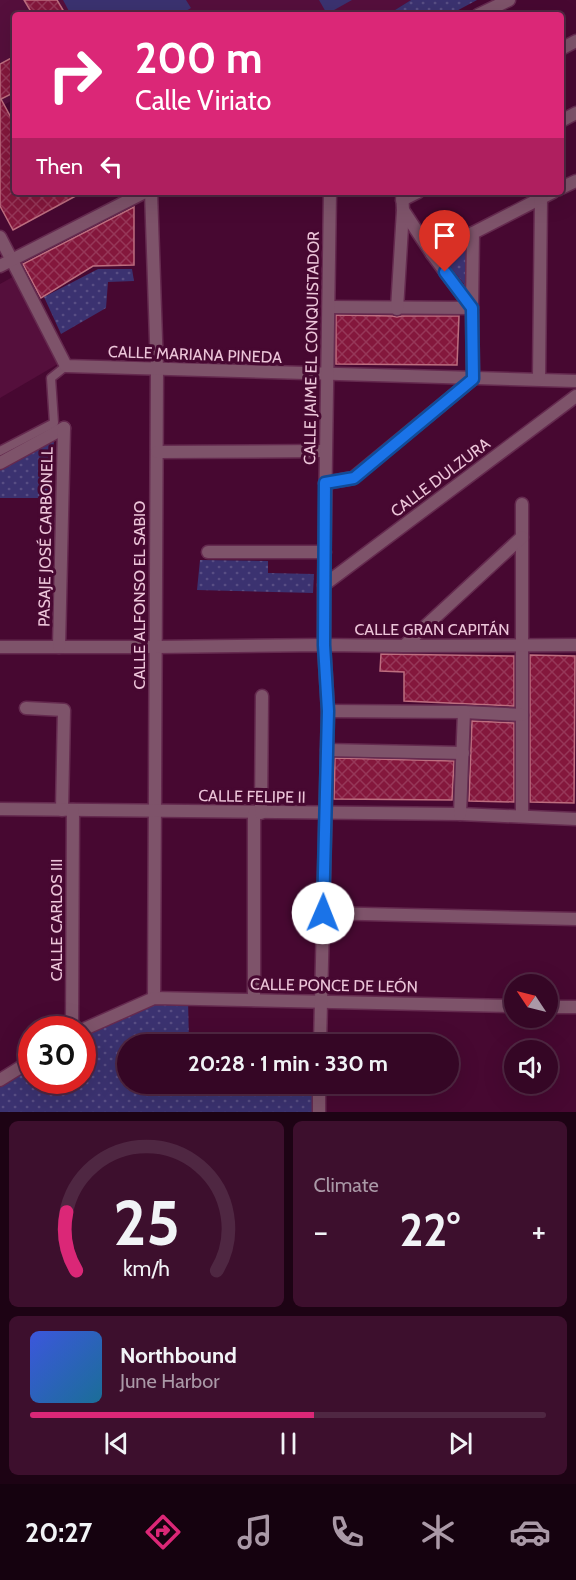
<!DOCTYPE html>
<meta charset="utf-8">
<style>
:root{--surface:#350625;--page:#3d0f2d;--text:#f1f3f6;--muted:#aa99a7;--line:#4f2742;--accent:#db2777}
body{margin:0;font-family:Cabin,sans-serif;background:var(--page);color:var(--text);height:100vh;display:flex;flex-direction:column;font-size:22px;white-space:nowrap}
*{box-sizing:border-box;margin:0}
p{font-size:20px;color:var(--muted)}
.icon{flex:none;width:33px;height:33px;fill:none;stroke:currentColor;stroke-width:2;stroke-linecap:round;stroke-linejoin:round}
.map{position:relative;height:1112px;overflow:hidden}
.panel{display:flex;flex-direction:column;gap:9px;padding:9px;background:#1d0314;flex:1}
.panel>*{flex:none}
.guide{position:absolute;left:12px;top:12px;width:552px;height:183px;border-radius:6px;box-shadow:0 6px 24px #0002,0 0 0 2px var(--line);background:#db2777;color:#fff;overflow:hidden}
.needle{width:39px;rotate:305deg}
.tools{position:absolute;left:504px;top:974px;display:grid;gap:12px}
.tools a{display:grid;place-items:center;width:54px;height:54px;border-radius:50%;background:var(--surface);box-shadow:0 6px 24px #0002,0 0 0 2px var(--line);font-size:30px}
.speed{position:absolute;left:18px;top:1016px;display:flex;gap:12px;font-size:30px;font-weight:700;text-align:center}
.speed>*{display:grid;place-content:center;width:78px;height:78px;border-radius:50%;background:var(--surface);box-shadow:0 6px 24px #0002,0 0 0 2px var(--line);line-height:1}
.speed .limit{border:9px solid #d22;background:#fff;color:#111}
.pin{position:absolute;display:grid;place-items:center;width:51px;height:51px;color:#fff;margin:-62px -26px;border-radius:50% 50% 50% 0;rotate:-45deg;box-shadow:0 0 6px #0007}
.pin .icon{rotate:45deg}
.me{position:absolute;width:66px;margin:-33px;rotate:1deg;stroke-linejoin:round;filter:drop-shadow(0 0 4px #0008)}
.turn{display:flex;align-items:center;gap:21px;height:126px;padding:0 24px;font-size:27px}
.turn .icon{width:78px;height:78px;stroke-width:2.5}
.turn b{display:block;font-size:42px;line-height:51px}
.then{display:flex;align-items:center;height:57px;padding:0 24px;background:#0003;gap:12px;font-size:22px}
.big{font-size:45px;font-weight:700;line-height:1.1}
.panel .widget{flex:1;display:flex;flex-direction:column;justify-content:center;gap:9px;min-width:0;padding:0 21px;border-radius:9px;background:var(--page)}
.panel .dial{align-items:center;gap:0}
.dial svg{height:156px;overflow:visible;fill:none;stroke:var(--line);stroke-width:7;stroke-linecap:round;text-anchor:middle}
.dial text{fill:var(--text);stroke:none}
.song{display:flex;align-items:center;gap:18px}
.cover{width:72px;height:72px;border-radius:9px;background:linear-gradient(135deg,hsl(230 70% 55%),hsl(200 70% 35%))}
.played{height:6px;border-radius:3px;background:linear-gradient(90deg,var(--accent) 55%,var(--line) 55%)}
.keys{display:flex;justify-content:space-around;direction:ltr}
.heat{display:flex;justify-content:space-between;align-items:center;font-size:33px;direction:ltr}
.panel .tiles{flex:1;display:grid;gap:9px;grid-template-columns:1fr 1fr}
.widget:last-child{grid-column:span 2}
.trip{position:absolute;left:117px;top:1034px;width:342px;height:60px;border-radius:30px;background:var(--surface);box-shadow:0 6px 24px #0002,0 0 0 2px var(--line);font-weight:700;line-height:60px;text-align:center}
.tab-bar{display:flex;height:96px;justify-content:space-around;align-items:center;background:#15020f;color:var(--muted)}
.tab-bar .icon{width:42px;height:42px}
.tab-bar .active{color:var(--accent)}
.tab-bar b{font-size:27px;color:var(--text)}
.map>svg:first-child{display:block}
</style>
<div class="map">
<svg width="576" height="1112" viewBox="0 0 576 1112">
<defs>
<pattern id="grass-dots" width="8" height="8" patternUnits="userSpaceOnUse" patternTransform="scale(1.5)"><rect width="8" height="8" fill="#3b3270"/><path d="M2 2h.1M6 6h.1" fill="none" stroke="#584e84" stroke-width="1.8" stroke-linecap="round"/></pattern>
<pattern id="building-cross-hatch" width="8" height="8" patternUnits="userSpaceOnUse" patternTransform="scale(1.5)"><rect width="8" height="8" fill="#84173c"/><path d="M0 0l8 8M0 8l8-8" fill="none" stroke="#963758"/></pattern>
</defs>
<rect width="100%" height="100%" fill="#470831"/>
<g fill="#550f3c">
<path d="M 0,0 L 411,0 L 387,15 L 15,15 L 15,99 L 0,107 Z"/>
<path d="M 18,274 L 63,361 L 0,398 L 0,284 Z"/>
</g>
<g fill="url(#grass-dots)">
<path d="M 411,0 L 477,0 L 449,15 L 387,15 Z"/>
<path d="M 468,247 L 468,289 L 445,260 Z"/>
<path d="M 98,269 L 132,269 L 134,281 L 108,282 L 106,308 L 61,334 L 44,297 Z"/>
<path d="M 54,436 L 52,498 L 0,498 L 0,464 Z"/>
<path d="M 200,560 L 268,561 L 268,573 L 314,574 L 313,593 L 197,590 Z"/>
<path d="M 154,998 L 188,999 L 189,1044 L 128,1044 L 128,1083 L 319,1083 L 319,1112 L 0,1112 L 0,1080 L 31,1060 L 32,1080 L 82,1080 L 83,1030 Z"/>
</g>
<g fill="#3b3270">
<path d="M 63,0 L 186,0 L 191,8 L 179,15 L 71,15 Z"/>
<path d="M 319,0 L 352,0 L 327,14 Z"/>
</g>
<g fill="url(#building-cross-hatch)" stroke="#bd6e7f" stroke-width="1.5">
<path d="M 24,0 L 57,0 L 66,15 L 33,15 Z"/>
<path d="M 15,56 L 15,92 L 1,99 L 15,125 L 15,192 L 83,192 L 13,230 L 0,206 L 0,64 Z"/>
<path d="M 134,207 L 134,265 L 93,266 L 41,298 L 23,264 Z"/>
<path d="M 336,315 L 392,316 L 397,317 L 402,316 L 459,316 L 457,365 L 336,364 Z"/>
<path d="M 381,654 L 514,656 L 514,706 L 404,701 L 404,672 L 380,671 Z"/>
<path d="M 530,655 L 575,656 L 574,803 L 530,802 Z"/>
<path d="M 472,721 L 514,723 L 514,802 L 469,801 Z"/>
<path d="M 335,758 L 454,761 L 452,800 L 334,799 Z"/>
</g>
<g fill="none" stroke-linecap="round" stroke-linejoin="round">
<defs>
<path id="pedestrian" d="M 0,451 L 54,423 L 51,378 L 66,366"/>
<g id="minor">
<path d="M 478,15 L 509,0"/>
<path d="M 561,49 L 576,41"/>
<path d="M 561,121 L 576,113"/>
<path d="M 561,188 L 576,181"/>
<path d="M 151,192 L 157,369 L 154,998"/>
<path d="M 402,200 L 418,192"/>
<path d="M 0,237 L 66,366 L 576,381"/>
<path d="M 432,254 L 553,192"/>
<path d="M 0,266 L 145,192"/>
<path d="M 329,307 L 472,308 L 473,233"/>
<path d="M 397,309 L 403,210"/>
<path d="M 539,379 L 541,198"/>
<path d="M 157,452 L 325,451"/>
<path d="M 0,463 L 64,428"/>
<path d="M 325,483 L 353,478 L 473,379 L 472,308 L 432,254 L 403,210 L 402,192"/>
<path d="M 522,504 L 522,816"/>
<path d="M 208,552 L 325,552"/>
<path d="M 324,585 L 576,396"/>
<path d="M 404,646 L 522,537"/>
<path d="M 0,647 L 156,647 L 324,645 L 404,646 L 576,645"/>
<path d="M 59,647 L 64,428"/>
<path d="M 26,708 L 64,710 L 62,810"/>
<path d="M 328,711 L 464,712 L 522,715"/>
<path d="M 327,750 L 463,753"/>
<path d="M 0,809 L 460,814 L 576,819"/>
<path d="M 254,813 L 254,1000"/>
<path d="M 261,813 L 262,696"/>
<path d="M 460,814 L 464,712"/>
<path d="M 323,913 L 576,919"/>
<path d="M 548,1007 L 576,1007"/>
<path d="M 72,1029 L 73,810"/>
<path d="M 82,1030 L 154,998 L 514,1006"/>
<path d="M 320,1044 L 328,711 L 324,645 L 324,585 L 330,192"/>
<path d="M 0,1080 L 32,1060"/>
<path d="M 319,1112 L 319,1083"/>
</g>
</defs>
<use href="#pedestrian" stroke="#652a4f" stroke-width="11"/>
<use href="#minor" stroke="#652a4f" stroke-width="15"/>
<use href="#pedestrian" stroke="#7e536a" stroke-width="8"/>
<use href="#minor" stroke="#7e536a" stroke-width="12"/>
</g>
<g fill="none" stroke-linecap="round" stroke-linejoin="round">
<defs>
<path id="route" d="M 323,913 L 328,711 L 324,645 L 325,483 L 354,478 L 473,379 L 472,308 L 445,272"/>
</defs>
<use href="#route" stroke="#114b97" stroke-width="15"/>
<use href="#route" stroke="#1a73e8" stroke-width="10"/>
</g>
<g text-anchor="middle" stroke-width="6" stroke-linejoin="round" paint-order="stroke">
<g font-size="16" fill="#ecc5d9" stroke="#470831">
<text transform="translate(311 348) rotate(-89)" y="6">CALLE JAIME EL CONQUISTADOR</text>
<text transform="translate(195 354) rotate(2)" y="6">CALLE MARIANA PINEDA</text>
<text transform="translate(440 477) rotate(-37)" y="6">CALLE DULZURA</text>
<text transform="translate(45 537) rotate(-89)" y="6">PASAJE JOSÉ CARBONELL</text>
<text transform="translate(139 595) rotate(-90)" y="6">CALLE ALFONSO EL SABIO</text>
<text x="432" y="635">CALLE GRAN CAPITÁN</text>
<text transform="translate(252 796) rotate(1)" y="6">CALLE FELIPE II</text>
<text transform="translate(56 920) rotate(-90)" y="6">CALLE CARLOS III</text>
<text transform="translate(334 985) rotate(1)" y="6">CALLE PONCE DE LEÓN</text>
</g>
</g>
</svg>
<div class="tools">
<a><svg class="needle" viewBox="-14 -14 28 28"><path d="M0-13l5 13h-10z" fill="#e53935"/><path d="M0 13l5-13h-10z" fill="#aa99a7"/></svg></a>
<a><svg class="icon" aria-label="sound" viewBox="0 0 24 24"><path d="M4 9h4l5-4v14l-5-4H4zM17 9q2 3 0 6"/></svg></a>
</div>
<div class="speed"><div class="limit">30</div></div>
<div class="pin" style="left:445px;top:272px;background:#d93025"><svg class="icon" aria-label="arrive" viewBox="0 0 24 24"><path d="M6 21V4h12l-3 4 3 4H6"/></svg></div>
<svg class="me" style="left:323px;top:913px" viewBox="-20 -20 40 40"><circle r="19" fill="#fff"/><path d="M0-13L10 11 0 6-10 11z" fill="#1a73e8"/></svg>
<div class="trip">20:28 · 1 min · 330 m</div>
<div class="guide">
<div class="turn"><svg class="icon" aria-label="right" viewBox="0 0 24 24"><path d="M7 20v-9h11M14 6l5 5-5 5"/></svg><div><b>200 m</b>Calle Viriato</div></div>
<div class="then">Then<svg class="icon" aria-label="left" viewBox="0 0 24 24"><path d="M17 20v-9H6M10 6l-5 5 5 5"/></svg></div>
</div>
</div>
<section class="panel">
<div class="tiles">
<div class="widget dial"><svg viewBox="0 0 100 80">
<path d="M14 69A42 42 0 1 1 86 69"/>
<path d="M14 69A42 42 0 0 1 9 39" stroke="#db2777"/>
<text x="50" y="56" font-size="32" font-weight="700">25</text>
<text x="50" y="72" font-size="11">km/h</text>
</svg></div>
<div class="widget"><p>Climate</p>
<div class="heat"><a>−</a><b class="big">22°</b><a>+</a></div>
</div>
<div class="widget">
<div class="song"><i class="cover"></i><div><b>Northbound</b><p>June Harbor</p></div></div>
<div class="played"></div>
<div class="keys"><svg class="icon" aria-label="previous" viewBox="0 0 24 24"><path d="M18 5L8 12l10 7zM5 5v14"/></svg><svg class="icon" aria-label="pause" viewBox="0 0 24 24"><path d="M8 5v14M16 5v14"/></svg><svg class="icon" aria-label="next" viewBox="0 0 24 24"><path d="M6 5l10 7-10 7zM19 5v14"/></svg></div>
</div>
</div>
</section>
<nav class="tab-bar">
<b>20:27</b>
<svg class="icon active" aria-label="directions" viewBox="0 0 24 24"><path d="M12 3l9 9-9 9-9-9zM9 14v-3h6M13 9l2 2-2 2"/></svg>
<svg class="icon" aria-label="music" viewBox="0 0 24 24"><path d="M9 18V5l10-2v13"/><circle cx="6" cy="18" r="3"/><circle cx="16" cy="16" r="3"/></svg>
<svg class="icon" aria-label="phone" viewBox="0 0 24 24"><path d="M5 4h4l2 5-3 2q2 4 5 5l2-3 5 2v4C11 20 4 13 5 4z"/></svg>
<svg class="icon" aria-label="climate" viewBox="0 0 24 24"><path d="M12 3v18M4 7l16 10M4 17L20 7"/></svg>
<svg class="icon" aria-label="car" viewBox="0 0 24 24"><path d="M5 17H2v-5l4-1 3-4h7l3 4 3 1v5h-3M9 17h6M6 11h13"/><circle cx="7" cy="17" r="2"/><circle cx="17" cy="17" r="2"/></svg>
</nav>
